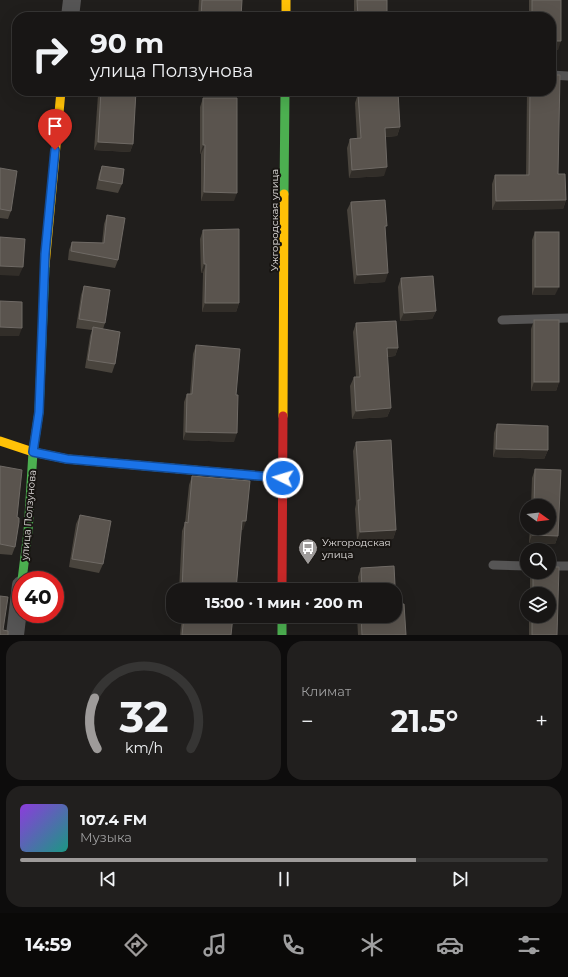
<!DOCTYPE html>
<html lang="ru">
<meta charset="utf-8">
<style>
:root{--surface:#181615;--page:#211f1e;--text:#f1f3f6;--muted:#9f9fa0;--line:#363534;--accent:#9e9b9a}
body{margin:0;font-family:Montserrat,sans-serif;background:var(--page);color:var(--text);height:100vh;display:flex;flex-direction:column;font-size:15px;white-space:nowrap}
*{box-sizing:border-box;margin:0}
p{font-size:13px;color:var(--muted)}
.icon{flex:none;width:22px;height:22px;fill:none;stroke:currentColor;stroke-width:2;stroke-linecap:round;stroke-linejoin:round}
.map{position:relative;height:635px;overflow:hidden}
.drawer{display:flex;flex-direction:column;gap:6px;padding:6px;background:#0d0c0c;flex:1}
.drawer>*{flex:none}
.guide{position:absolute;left:12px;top:12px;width:544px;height:84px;border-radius:16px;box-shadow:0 4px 16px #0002,0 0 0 1px var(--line);background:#181615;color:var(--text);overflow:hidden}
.needle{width:26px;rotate:105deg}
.controls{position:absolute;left:520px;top:499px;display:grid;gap:8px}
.controls a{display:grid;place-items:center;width:36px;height:36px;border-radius:50%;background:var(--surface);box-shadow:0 4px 16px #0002,0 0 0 1px var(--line);font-size:20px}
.speed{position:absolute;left:12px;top:571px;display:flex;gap:8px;font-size:20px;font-weight:700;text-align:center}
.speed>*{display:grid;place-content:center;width:52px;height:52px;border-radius:50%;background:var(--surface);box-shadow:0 4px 16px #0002,0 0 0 1px var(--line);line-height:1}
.speed .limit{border:6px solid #d22;background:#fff;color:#111}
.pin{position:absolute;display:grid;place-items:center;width:34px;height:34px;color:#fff;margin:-41px -17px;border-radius:50% 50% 50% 0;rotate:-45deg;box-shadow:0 0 4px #0007}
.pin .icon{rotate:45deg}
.me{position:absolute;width:44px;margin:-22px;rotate:275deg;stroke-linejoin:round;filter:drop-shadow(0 0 3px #0008)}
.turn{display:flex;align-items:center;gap:14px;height:84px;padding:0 12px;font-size:18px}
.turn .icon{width:52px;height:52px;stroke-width:2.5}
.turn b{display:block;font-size:28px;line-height:34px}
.big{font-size:30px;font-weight:700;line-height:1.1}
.drawer .tile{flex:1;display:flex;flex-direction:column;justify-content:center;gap:6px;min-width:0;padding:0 14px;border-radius:16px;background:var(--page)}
.drawer .dial{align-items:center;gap:0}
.dial svg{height:104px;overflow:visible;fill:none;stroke:var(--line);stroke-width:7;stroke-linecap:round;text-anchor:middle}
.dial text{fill:var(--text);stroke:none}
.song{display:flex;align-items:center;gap:12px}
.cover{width:48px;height:48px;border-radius:6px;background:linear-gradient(135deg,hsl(270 70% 55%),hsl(170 70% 35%))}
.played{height:4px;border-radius:2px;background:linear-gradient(90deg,var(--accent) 75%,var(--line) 75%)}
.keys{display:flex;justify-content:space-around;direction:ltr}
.heat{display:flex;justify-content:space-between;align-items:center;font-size:22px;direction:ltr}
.drawer .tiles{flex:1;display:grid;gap:6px;grid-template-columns:1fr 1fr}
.tile:last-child{grid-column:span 2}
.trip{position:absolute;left:166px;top:583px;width:236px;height:40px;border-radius:16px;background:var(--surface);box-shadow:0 4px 16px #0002,0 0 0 1px var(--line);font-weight:700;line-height:40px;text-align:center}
.tab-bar{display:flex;height:64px;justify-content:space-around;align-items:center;background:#0a0908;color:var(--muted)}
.tab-bar .icon{width:28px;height:28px}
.tab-bar .on{color:var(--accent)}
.tab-bar b{font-size:18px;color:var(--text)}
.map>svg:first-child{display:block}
</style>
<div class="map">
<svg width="568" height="635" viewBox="0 0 568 635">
<rect width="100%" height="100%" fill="#201e1c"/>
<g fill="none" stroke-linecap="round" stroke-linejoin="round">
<g stroke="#565555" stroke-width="9">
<path d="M 551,75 L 568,76"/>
<path d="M 502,320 L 568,318"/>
<path d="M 493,565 L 527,566"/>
<path d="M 549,566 L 568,566"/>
</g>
<g stroke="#565555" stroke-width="18">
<path d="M 70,17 L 72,0"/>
<path d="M 15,635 L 21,585"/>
</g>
<g stroke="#4caf50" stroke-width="9">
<path d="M 284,194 L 285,91"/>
<path d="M 22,580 L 28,532 L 33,452 L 39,412 L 45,266"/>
<path d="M 282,616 L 282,635"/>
</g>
<g stroke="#ffc107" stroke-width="9">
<path d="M 286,0 L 286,17"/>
<path d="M 45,266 L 61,91"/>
<path d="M 283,416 L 284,194"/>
<path d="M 0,441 L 33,452 L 67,459 L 283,478"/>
</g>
<path stroke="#c62828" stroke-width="9" d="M 282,590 L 283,416"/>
</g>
<g fill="#49443d">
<path d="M 199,0 L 242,0 L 241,17 L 198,17 Z"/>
<path d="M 354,0 L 387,0 L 387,13 L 398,17 L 354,17 Z"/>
<path d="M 529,0 L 561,0 L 558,50 L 551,49 L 551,17 L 529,17 Z"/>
<path d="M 99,91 L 136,91 L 133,144 L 130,152 L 94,150 L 98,95 Z"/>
<path d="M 527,91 L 551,91 L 558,174 L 566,200 L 563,209 L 492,210 L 492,184 L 495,175 L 526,175 Z"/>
<path d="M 358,94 L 400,127 L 397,136 L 385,137 L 384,176 L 349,178 L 347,148 L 350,139 L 357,139 L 355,103 Z"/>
<path d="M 203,98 L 234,201 L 201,201 L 201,154 L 200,154 L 200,107 Z"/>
<path d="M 102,166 L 122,184 L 118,193 L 96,189 L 99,174 Z"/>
<path d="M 0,168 L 11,211 L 8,219 L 0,218 Z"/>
<path d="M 351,202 L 385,231 L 385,282 L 354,284 L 347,210 Z"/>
<path d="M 107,215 L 118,260 L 115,268 L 68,260 L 69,250 L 72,242 L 102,243 L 104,224 Z"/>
<path d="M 203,230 L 239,303 L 236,312 L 202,312 L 203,273 L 201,273 L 200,239 Z"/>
<path d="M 535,232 L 555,295 L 532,295 L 532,240 Z"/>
<path d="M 401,278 L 436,311 L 432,319 L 400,321 L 398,287 Z"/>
<path d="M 84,286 L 105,323 L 103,329 L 115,364 L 112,373 L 85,368 L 90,336 L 92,330 L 76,328 L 81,295 Z"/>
<path d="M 534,320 L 559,382 L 556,391 L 531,391 L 531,329 Z"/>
<path d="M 356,323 L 398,348 L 395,356 L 387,357 L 391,408 L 387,417 L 352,419 L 350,386 L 354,377 L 356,377 L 353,332 Z"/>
<path d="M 196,345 L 236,395 L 234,442 L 183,440 L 184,402 L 187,394 L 190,394 L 193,354 Z"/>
<path d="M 497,424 L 548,450 L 544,459 L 493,457 L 494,433 Z"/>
<path d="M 356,442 L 396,530 L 393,539 L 357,541 L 355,509 L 356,504 L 353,451 Z"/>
<path d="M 0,466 L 15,547 L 12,555 L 0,554 Z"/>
<path d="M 535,469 L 561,470 L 558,536 L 555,544 L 529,543 L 530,528 L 549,528 L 549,506 L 531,506 L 532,478 Z"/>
<path d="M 192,476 L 243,530 L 241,530 L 236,590 L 179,590 L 182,531 L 185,523 L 189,485 Z"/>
<path d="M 80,515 L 103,564 L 99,573 L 69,567 L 76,524 Z"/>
<path d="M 394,566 L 396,604 L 404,604 L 406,635 L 358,635 L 357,616 L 395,616 L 395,590 L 359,590 L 358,577 L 361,568 Z"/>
<path d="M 532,572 L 549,572 L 557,635 L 529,635 L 529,616 L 549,616 L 549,594 L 530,594 L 530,576 Z"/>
<path d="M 182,616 L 233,616 L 231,635 L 180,635 Z"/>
</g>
<g fill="#322e29">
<path d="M 551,41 L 561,41 L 558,50 L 551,49 Z"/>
<path d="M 400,127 L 397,136 L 381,137 L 385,128 Z"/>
<path d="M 98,142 L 133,144 L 130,152 L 94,150 Z"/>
<path d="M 203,145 L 205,145 L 201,154 L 200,154 Z"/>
<path d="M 387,167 L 384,176 L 349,178 L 352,170 Z"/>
<path d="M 204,192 L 237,193 L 234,201 L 201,201 Z"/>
<path d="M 566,200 L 563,209 L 492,210 L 496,201 Z"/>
<path d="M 204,264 L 206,264 L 203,273 L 201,273 Z"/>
<path d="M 0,266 L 23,267 L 19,276 L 0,275 Z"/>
<path d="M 388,273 L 385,282 L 354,284 L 357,275 Z"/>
<path d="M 535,287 L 559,287 L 555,295 L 532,295 Z"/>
<path d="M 205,303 L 239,303 L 236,312 L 202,312 Z"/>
<path d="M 436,311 L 432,319 L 400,321 L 404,313 Z"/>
<path d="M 0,327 L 22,328 L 19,336 L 0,336 Z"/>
<path d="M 387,348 L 398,348 L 395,356 L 384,357 Z"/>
<path d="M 534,382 L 559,382 L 556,391 L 531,391 Z"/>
<path d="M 391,408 L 387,417 L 352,419 L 356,411 Z"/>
<path d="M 186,432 L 237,433 L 234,442 L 183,440 Z"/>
<path d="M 496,449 L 548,450 L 544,459 L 493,457 Z"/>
<path d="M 242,521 L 246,521 L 243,530 L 239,530 Z"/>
<path d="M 396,530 L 393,539 L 357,541 L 360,532 Z"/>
<path d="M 532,535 L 558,536 L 555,544 L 529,543 Z"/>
</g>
<g fill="#5a544e" stroke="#6f6a65">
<path d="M 202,0 L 242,0 L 241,17 L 201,17 Z"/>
<path d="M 357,0 L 387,0 L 387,13 L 398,12 L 398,17 L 358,17 Z"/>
<path d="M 532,0 L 561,0 L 561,41 L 551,41 L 551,17 L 532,17 Z"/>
<path d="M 551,75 L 560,75 L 558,174 L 565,174 L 566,200 L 496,201 L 495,175 L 529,175 L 530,91 L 551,91 Z"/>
<path d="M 101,91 L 136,91 L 133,144 L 98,142 Z"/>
<path d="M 398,92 L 400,127 L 385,128 L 387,167 L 352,170 L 350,139 L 361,138 L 358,94 Z"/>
<path d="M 203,98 L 237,98 L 237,193 L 204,192 L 205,145 L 203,145 Z"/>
<path d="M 102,166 L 124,169 L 122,184 L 99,180 Z"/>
<path d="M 0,168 L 17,171 L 11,211 L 0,209 Z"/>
<path d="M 385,200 L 387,226 L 385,226 L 388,273 L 357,275 L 351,202 Z"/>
<path d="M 107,215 L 125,218 L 118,260 L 71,251 L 72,242 L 104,243 Z"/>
<path d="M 239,229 L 239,303 L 205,303 L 206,264 L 204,264 L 203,230 Z"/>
<rect x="535" y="232" width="24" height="55"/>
<path d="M 0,237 L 25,239 L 23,267 L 0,266 Z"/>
<path d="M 433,276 L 436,311 L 404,313 L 401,278 Z"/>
<path d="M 84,286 L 110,290 L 105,323 L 79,319 Z"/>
<path d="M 0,301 L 22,302 L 22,328 L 0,327 Z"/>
<rect x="534" y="320" width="25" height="62"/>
<path d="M 396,321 L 398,348 L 387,348 L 391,408 L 356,411 L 354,377 L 360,377 L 356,323 Z"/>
<path d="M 93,327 L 120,332 L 115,364 L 88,360 Z"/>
<path d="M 196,345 L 240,349 L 236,395 L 238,395 L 237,433 L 186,432 L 187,394 L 192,394 Z"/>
<path d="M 497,424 L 548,426 L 548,450 L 496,449 Z"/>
<path d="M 391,440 L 396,530 L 360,532 L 358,500 L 360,500 L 356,442 Z"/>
<path d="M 0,466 L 22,470 L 17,517 L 19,518 L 19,522 L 15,547 L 0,544 Z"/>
<path d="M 535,469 L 561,470 L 558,536 L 532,535 L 533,528 L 549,528 L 549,506 L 534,506 Z"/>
<path d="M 192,476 L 250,481 L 246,521 L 242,521 L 236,590 L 182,590 L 185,522 L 188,523 Z"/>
<path d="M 80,515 L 111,521 L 103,564 L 72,559 Z"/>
<path d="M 394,566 L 396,604 L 404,604 L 406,635 L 362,635 L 361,616 L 395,616 L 395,590 L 362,590 L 361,568 Z"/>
<path d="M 549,567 L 559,567 L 557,635 L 532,635 L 532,616 L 549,616 L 549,594 L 533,594 L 533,572 L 549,572 Z"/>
<path d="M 0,596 L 8,597 L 3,630 L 8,631 L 8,635 L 0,635 Z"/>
<path d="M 184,616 L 233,616 L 231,635 L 182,635 Z"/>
</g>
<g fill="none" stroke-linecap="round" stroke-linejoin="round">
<defs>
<path id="route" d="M 55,150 L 45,254 L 39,412 L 33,452 L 67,459 L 283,478"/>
</defs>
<use href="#route" stroke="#114b97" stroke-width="10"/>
<use href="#route" stroke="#1a73e8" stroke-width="7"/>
</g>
<defs>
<symbol id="bus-pin" viewBox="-11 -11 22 30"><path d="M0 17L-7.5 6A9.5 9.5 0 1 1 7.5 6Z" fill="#9e9b9a" stroke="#181512"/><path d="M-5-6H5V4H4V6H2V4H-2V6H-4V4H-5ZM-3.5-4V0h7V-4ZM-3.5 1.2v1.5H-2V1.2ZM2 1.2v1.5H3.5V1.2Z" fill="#fff"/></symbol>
</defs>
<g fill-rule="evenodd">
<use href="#bus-pin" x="297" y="537" width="22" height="30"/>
</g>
<g text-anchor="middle" stroke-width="4" stroke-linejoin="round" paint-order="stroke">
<g font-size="10" fill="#e2dfde" stroke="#181512">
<text transform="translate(274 220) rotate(-90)" y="4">Ужгородская улица</text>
<text transform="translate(28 515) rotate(-85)" y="4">улица Ползунова</text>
</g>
<g font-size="10" fill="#e2dfde" stroke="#181512" text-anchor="start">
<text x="322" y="546">Ужгородская<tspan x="322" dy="12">улица</tspan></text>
</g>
</g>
</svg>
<div class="controls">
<a><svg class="needle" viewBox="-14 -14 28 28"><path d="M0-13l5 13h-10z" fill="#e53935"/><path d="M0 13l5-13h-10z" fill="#9f9fa0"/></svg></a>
<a><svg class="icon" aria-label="search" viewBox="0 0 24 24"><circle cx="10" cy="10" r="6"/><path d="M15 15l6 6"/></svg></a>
<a><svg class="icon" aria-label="layers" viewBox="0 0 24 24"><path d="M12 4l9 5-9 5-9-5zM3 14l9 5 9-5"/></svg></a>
</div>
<div class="speed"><div class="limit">40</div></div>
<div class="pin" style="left:55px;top:150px;background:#d93025"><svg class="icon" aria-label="arrive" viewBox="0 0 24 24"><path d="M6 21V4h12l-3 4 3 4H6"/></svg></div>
<svg class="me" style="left:283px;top:478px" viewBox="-20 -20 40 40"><circle r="17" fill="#1a73e8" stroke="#fff" stroke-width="3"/><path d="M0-11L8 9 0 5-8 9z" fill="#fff"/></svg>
<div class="trip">15:00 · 1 мин · 200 m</div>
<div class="guide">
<div class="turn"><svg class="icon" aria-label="right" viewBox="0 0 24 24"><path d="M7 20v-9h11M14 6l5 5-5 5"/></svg><div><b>90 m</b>улица Ползунова</div></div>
</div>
</div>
<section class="drawer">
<div class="tiles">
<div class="tile dial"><svg viewBox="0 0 100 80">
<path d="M14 69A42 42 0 1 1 86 69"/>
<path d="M14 69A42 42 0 0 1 12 30" stroke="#9e9b9a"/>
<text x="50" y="56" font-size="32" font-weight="700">32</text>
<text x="50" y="72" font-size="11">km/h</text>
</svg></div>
<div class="tile"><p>Климат</p>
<div class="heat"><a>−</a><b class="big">21.5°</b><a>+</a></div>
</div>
<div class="tile">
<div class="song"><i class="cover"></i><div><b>107.4 FM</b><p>Музыка</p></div></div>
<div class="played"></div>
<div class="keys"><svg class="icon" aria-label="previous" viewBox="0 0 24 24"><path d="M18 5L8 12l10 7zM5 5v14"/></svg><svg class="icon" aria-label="pause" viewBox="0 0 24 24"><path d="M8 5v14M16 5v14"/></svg><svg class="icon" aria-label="next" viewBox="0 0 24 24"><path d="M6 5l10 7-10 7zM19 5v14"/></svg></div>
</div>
</div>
</section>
<nav class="tab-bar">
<b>14:59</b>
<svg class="icon on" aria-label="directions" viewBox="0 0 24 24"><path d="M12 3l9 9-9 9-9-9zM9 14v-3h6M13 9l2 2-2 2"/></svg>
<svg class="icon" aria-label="music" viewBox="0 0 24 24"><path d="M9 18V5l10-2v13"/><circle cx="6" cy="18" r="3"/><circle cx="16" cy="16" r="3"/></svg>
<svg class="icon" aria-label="phone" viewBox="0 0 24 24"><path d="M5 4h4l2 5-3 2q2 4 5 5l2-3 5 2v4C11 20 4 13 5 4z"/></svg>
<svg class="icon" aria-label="climate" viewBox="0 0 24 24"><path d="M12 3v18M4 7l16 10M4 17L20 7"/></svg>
<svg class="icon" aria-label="car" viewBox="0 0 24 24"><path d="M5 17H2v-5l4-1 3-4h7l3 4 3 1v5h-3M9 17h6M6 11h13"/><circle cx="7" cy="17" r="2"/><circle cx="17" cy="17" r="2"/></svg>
<svg class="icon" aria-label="filters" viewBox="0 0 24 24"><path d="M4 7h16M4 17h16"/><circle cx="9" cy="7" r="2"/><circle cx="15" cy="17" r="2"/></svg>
</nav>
